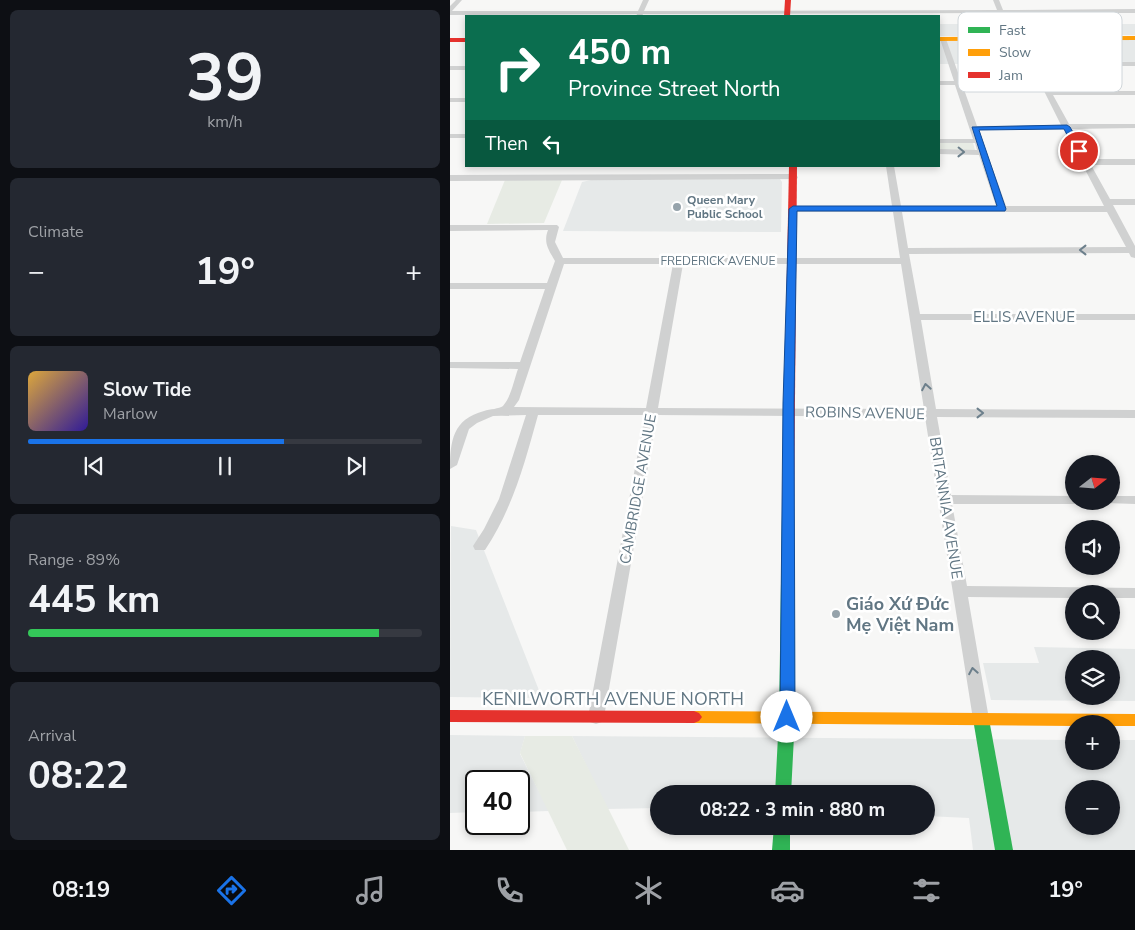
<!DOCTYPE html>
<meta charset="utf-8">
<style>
:root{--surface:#171b24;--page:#242831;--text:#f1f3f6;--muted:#9ea1a6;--line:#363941;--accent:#1a73e8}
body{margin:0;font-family:"Nunito Sans",sans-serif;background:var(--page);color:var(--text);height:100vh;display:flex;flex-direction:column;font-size:19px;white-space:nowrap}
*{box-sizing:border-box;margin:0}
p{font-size:16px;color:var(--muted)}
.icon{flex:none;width:28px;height:28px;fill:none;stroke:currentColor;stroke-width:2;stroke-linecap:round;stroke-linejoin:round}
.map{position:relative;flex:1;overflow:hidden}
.panel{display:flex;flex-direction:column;gap:10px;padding:10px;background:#0d0f14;width:450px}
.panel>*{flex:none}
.guide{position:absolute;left:15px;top:15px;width:475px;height:152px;border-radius:0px;box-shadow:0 2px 8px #0003;background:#0b6e4f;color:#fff;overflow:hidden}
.needle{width:32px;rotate:73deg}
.controls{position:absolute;left:615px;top:455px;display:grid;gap:10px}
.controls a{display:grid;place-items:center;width:55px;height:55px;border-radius:50%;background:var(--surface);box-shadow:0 2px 8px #0003;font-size:25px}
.speed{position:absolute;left:15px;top:770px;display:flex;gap:10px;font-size:25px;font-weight:700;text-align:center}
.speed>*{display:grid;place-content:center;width:65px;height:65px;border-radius:50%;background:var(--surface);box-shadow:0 2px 8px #0003;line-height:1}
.speed .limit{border:2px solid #111;border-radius:8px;background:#fff;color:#111}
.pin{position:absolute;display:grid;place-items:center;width:42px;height:42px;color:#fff;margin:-21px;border:2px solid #fff;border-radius:50%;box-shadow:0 1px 5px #0007}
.me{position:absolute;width:55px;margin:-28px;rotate:0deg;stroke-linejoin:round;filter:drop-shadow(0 0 4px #0008)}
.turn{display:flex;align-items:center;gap:18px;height:105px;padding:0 20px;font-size:22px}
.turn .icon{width:65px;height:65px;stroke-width:2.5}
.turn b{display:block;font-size:35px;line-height:42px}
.then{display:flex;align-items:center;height:48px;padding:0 20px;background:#0003;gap:10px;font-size:19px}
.big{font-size:38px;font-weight:700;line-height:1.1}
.panel .widget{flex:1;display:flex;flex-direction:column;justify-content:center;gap:8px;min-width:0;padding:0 18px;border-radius:8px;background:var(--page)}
.panel .dial{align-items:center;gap:0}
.dial b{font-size:65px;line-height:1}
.song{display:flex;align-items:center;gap:15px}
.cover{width:60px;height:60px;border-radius:8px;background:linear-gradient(135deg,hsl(40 70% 55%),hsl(250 70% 35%))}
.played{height:5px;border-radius:2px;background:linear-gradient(90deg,var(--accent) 65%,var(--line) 65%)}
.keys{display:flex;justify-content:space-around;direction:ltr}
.heat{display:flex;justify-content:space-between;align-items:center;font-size:28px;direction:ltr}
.charge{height:8px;border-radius:4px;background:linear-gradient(90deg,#34c759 89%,var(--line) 0)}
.trip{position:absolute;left:200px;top:785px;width:285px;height:50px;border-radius:25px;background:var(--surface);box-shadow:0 2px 8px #0003;font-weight:700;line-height:50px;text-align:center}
.dock{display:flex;height:80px;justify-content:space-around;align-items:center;background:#090b0e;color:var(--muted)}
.dock .icon{width:35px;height:35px}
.dock .on{color:var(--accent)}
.dock b{font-size:22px;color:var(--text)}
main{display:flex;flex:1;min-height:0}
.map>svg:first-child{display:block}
</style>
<main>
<section class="panel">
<div class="widget dial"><b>39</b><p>km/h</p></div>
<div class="widget"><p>Climate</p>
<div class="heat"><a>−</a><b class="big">19°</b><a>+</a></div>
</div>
<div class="widget">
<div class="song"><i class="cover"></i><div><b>Slow Tide</b><p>Marlow</p></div></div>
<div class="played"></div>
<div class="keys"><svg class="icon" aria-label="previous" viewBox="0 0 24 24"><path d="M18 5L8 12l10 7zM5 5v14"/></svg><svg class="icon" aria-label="pause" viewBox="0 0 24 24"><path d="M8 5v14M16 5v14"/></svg><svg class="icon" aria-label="next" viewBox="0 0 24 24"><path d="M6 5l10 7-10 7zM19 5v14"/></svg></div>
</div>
<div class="widget"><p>Range · 89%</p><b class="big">445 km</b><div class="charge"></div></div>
<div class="widget"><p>Arrival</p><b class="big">08:22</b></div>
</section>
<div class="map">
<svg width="685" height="850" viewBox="0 0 685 850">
<rect width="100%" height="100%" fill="#f7f7f6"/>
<g fill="#e6e9e9" fill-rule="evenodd">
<path d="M 489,24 L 548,24 L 554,36 L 489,36 Z"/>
<path d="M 560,24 L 685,24 L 685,35 L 566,35 Z"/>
<path d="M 685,40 L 685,62 L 540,61 L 540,64 L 489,64 L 489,41 Z"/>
<path d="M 330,179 L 332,182 L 331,232 L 113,231 L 132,182 L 141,180 Z"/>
<path d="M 1,526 L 26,530 L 92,698 L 0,697 Z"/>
<path d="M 584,647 L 685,649 L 685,701 L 541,700 L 533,663 L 589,663 ZM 624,659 L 661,659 L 661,696 L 624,696 Z"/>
<path d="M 0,735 L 75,736 L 70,754 L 99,811 L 69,812 L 69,781 L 26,781 L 26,812 L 0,813 Z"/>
<path d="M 122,736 L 624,740 L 624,761 L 661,761 L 661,740 L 685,740 L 685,850 L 523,850 L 519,818 L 476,816 L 476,794 L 209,794 L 209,808 L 157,809 ZM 624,789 L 661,789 L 661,826 L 624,826 Z"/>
</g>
<g fill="#e7ebe4">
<path d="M 489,143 L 523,143 L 525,150 L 489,150 Z"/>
<path d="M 55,180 L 112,180 L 94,223 L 37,224 Z"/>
<path d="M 75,736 L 122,736 L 179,850 L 117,850 L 70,753 Z"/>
</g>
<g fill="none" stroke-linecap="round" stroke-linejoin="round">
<g fill="#d0d1d1" fill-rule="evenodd">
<path d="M 6,0 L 12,0 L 2,11 L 188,11 L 193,0 L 199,0 L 194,11 L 547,10 L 543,0 L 549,0 L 553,10 L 685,9 L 685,13 L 554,13 L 564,38 L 561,40 L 558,38 L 548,13 L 193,14 L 192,16 L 186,16 L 187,14 L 0,15 L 0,6 Z"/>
<path d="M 493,37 L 496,39 L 527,126 L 611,125 L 567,37 L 571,37 L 585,62 L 685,62 L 685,66 L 588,66 L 601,91 L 685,91 L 685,95 L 603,95 L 619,124 L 685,124 L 685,128 L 622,129 L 638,159 L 685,159 L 685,165 L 641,165 L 660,199 L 685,199 L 685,205 L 663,205 L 685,246 L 685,258 L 681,257 L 679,253 L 459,254 L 470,314 L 685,314 L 685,320 L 471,320 L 486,409 L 685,410 L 685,418 L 487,417 L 501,495 L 624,496 L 624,501 L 630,501 L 624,504 L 502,504 L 517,586 L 685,588 L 685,598 L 661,598 L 661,594 L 624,594 L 624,598 L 518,597 L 539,719 L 537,724 L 531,726 L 525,724 L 523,719 L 475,417 L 207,415 L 154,717 L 152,722 L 146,724 L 140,722 L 138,717 L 195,415 L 88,415 C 75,462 63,508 35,550 L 25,550 L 23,546 L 34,529 L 49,499 L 76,415 L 43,416 L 27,423 L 19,429 L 7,465 L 0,469 C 0,441 3,419 34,411 C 40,409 49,409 53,406 C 61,397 64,380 68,369 L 0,368 L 0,362 L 70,362 L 95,289 L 0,289 L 0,283 L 97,283 L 105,261 C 99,250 93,243 98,230 L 0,231 L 0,225 L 107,225 L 109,227 L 105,242 L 113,258 L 450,258 L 443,212 L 343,212 L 338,209 L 343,206 L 442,206 L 436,166 L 444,166 L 451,206 L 546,206 L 529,155 L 489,154 L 489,149 L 527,150 L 525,143 L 489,143 L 489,139 L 523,139 L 505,85 L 489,85 L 489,81 L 504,81 L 490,39 ZM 614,129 L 654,206 L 556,206 L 529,130 ZM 452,212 L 657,212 L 676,247 L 458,248 ZM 114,264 L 223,264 L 196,408 L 64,407 L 69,400 ZM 233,264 L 451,264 L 474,409 L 208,408 Z"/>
<rect x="0" y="66" width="16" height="4"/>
<rect x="0" y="98" width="16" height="4"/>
<rect x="0" y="134" width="16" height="4"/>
<path d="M 344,174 L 348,177 L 347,179 L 0,181 L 0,175 Z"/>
<path d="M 661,496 L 685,496 L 685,504 L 656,503 L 655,501 L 661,501 Z"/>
</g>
<g fill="#30b455" fill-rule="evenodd">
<path d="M 338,512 L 342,513 L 344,516 L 345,717 L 341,794 L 325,794 L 329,717 L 332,516 L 334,513 Z"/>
<path d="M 531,713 L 536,715 L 539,719 L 563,850 L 545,850 L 523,719 L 526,715 Z"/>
<path d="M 324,826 L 340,826 L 340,850 L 322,850 Z"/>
</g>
<g fill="#ff9f0a" fill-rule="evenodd">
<path d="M 685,36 L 685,40 L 489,41 L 489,37 Z"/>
<path d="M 244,711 L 685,714 L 685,726 L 661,726 L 661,724 L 624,724 L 624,726 L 244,723 L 239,721 L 236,717 L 239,713 Z"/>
</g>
<g fill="#e5322d" fill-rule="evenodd">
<path d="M 335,0 L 341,0 L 340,16 L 334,16 Z"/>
<rect x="0" y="38" width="16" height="4"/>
<path d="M 339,166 L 347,166 L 344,516 L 342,519 L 334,519 L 332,516 Z"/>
<path d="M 0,710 L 244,711 L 249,713 L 252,717 L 249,721 L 244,723 L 0,722 Z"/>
</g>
</g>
<defs><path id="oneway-chevron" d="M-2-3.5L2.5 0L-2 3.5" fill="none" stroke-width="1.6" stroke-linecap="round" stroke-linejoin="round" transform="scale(1.25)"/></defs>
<g stroke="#6c7f8b">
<use href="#oneway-chevron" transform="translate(511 152) rotate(1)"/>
<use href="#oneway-chevron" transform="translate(633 250) rotate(180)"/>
<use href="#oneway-chevron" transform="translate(476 387) rotate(-100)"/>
<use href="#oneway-chevron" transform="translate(530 413)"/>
<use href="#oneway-chevron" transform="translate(523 671) rotate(-100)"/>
</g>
<path fill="#1a73e8" stroke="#114b97" d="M 617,125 L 620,127 L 633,151 L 632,152 L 626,152 L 614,129 L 529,130 L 556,209 L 555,211 L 347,211 L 344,403 L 345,717 L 343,721 L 337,723 L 332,721 L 330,717 L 333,403 L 339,209 L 343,206 L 547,206 L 522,127 Z"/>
<g fill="#96a3ab" stroke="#fff" stroke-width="2">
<circle cx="227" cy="207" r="5"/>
<circle cx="386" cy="614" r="5"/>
</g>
<g text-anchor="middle" stroke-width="5" stroke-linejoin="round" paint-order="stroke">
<g font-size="12" font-weight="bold" fill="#617683" stroke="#fff" text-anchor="start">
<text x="237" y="204">Queen Mary<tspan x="237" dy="14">Public School</tspan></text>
</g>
<g font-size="12" fill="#617683" stroke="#fff">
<text x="268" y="265">FREDERICK AVENUE</text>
</g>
<g font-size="15" fill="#617683" stroke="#fff">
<text x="574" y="322">ELLIS AVENUE</text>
<text transform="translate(415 413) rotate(1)" y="5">ROBINS AVENUE</text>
<text transform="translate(188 489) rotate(-80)" y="5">CAMBRIDGE AVENUE</text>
<text transform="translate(496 508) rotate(81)" y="5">BRITANNIA AVENUE</text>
</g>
<g font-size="18" font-weight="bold" fill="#617683" stroke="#fff" text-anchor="start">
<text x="396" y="610">Giáo Xứ Đức<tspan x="396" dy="21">Mẹ Việt Nam</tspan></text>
</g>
<g font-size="18" fill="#617683" stroke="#fff">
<text x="163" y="705">KENILWORTH AVENUE NORTH</text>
</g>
</g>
<rect x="508" y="12" width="164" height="80" rx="8" fill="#fff" stroke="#d0d6da" stroke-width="1"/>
<rect x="518" y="27" width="22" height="6" fill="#30b455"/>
<rect x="518" y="49" width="22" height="7" fill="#ff9f0a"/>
<rect x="518" y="72" width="22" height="6" fill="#e5322d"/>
<g font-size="14" fill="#617683">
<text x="549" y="35">Fast</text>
<text x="549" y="57">Slow</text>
<text x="549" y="80">Jam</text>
</g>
</svg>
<div class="controls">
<a><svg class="needle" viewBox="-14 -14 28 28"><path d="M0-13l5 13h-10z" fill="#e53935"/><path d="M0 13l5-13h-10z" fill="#9ea1a6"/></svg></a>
<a><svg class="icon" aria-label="sound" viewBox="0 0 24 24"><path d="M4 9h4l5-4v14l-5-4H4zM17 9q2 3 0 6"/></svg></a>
<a><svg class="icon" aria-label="search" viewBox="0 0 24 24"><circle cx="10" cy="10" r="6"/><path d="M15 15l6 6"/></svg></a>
<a><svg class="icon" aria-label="layers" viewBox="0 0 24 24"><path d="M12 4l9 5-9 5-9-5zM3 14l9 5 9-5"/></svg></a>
<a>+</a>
<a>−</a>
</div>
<div class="speed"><div class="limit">40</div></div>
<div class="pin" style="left:629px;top:151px;background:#d93025"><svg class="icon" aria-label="arrive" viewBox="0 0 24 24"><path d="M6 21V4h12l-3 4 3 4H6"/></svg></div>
<svg class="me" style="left:337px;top:717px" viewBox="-20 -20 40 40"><circle r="19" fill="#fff"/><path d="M0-13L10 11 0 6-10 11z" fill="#1a73e8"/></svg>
<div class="trip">08:22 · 3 min · 880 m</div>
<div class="guide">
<div class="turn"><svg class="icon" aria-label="right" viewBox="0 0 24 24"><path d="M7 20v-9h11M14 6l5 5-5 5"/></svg><div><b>450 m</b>Province Street North</div></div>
<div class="then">Then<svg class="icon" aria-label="left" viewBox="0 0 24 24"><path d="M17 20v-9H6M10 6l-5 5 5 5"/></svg></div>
</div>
</div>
</main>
<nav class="dock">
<b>08:19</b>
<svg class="icon on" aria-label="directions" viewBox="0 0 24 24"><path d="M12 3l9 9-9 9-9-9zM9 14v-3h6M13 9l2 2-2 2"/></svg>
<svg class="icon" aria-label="music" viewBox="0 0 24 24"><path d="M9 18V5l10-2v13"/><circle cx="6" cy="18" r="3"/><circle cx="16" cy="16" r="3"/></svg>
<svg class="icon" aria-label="phone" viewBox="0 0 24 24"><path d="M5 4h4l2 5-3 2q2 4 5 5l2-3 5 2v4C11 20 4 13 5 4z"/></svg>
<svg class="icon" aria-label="climate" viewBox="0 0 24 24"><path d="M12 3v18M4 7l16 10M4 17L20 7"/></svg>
<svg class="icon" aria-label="car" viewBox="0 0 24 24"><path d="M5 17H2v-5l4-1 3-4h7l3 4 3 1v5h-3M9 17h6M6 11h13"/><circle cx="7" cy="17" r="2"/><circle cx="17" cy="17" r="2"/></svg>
<svg class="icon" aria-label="filters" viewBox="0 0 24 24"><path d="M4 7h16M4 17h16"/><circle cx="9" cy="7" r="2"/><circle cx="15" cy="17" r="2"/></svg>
<b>19°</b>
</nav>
